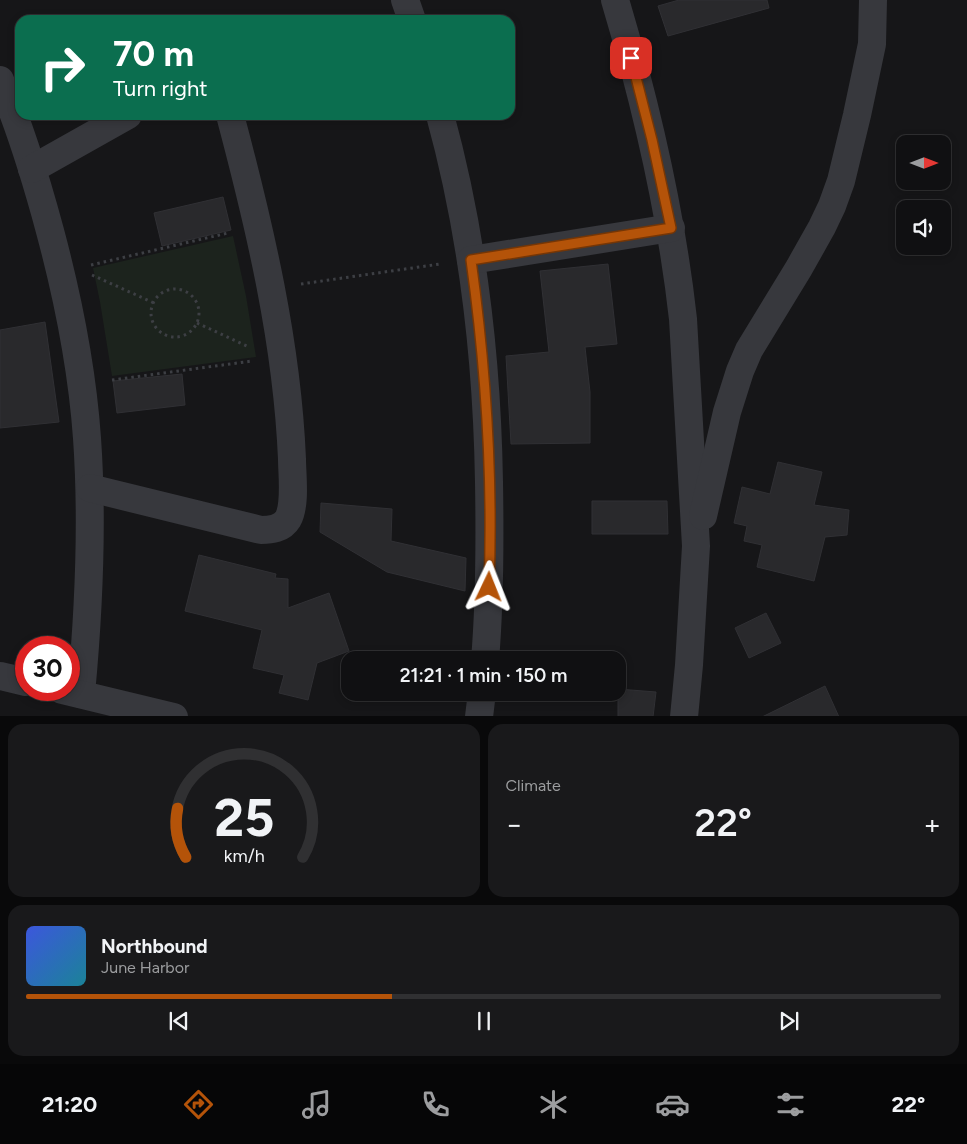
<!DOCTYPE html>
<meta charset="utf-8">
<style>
:root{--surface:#101012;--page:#19191b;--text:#f1f3f6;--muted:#9c9d9f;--line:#303032;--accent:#b45309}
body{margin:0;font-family:Figtree,sans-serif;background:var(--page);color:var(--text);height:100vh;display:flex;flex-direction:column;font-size:19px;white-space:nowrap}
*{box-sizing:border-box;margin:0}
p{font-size:16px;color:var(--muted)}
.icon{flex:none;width:28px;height:28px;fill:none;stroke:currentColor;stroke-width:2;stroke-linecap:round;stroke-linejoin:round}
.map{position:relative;height:716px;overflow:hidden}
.details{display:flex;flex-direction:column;gap:8px;padding:8px;background:#09090a;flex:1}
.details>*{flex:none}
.guide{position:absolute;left:15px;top:15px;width:500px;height:105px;border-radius:15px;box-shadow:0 2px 8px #0003,0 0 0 1px var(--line);background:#0b6e4f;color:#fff;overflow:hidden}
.needle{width:32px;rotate:90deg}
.fabs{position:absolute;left:896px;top:135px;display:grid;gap:10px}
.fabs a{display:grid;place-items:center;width:55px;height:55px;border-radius:10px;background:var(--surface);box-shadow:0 2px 8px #0003,0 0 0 1px var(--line);font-size:25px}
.speed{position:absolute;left:15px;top:636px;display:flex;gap:10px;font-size:25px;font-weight:700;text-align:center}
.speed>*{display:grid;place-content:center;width:65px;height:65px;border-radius:50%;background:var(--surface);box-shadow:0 2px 8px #0003,0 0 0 1px var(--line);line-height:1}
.speed .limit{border:8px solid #d22;background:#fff;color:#111}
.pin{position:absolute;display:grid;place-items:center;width:42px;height:42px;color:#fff;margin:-21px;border-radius:10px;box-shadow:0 2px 8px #0006}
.me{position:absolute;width:55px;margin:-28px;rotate:2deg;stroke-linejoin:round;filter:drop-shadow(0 0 4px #0008)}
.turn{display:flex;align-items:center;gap:18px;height:105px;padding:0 15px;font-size:22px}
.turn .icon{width:65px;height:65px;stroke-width:2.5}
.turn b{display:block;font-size:35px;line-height:42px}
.big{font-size:38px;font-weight:600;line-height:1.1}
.details .tile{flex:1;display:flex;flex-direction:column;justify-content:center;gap:8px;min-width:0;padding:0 18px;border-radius:15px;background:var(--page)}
.details .dial{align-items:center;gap:0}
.dial svg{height:130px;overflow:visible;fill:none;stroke:var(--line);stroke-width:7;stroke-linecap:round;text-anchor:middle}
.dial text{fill:var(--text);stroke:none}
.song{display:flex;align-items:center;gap:15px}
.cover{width:60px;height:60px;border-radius:8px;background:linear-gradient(135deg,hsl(230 70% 55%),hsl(190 70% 35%))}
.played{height:5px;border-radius:2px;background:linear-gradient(90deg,var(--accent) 40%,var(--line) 40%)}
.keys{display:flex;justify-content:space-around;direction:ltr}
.heat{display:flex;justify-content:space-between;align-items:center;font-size:28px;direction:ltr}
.details .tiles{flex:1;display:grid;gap:8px;grid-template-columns:1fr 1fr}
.tile:last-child{grid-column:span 2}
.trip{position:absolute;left:341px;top:651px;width:285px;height:50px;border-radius:15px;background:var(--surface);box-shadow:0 2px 8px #0003,0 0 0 1px var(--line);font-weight:600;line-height:50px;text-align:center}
.dock{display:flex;height:80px;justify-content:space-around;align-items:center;background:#060607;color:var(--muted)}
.dock .icon{width:35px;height:35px}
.dock .on{color:var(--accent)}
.dock b{font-size:22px;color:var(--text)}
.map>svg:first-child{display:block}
</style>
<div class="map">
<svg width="967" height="717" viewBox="0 0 967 717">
<rect width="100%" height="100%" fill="#161618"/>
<path fill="#1c231d" d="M 233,236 L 246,296 L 256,357 L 112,376 L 100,302 L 93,268 Z"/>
<g fill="#29292c" stroke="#303034">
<path d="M 679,0 L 767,0 L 769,8 L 668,36 L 658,6 Z"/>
<path d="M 223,197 L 231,230 L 162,246 L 154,213 Z"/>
<path d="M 608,264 L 617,344 L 585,347 L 590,392 L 590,443 L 511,444 L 506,356 L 549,352 L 540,271 Z"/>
<path d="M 45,322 L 59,422 L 0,428 L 0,330 Z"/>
<path d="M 182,374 L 185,405 L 117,413 L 113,381 Z"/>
<path d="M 778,462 L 822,472 L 814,505 L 849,510 L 847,535 L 825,537 L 814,581 L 757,567 L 762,545 L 744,541 L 747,526 L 734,523 L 742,487 L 770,494 Z"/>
<path d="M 592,501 L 667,501 L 668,534 L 592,534 Z"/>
<path d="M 321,503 L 392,509 L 391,541 L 466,558 L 465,591 L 387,572 L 320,532 Z"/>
<path d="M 199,555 L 276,574 L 275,578 L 288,579 L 288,608 L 329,593 L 349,651 L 317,663 L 308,700 L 279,693 L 284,675 L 253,668 L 262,630 L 185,611 Z"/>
<path d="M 766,613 L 781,643 L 749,658 L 735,628 Z"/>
<path d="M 825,686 L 839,717 L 762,717 Z"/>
<path d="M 618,689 L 656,692 L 653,717 L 618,717 Z"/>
</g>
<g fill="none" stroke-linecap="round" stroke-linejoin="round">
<g stroke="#3d3f44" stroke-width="3" stroke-dasharray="2.5 4" stroke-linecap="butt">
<path d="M 91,265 L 228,233"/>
<path d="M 92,275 L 154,303"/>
<path d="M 301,284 L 440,264"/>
<circle cx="175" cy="313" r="24"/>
<path d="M 197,323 L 249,347"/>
<path d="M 112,380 L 252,361"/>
</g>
<g stroke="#37383d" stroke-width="28">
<path d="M 405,0 L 412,20"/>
<path d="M 615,0 C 646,104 671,211 683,319 L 696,546 L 689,665 L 684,717"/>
<path d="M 0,80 C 21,129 36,179 50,231 C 68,298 82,368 87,438 C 93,524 89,609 81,694"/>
<path d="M 440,115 C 473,235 487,358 489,482 C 490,542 490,601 485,660"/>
<path d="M 32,169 L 128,115"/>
<path d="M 471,260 L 671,228"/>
<path d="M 90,488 L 261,530 C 271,530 282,529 288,519 C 296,504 292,475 292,459 C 287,342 260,228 230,115"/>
<path d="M 703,516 L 727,412 L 740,371 L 749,350 L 799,268 L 822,227 L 832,206 L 841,181 L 857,115 L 872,44 L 873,0"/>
<path d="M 0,676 L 26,682"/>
<path d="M 62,690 L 174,717"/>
<path d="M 479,717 L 482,692"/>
</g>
</g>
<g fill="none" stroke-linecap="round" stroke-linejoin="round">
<defs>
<path id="route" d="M 489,587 C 493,478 486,368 471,260 L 671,228 L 652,140 L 631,58"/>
</defs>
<use href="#route" stroke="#753606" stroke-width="12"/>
<use href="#route" stroke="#b45309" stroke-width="9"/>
</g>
</svg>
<div class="fabs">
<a><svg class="needle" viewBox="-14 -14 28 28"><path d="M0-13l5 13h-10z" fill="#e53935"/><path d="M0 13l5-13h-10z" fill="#9c9d9f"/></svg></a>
<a><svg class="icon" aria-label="sound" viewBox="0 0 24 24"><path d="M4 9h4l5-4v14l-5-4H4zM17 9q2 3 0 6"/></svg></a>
</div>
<div class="speed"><div class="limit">30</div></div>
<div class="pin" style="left:631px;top:58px;background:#d93025"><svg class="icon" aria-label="arrive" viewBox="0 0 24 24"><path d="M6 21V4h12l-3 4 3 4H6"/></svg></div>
<svg class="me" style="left:489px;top:587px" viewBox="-20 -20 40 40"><path d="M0-17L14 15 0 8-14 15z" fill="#b45309" stroke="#fff" stroke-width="4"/></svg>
<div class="trip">21:21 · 1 min · 150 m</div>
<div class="guide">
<div class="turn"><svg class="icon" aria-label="right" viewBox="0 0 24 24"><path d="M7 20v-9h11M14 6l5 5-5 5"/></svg><div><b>70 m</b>Turn right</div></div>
</div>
</div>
<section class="details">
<div class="tiles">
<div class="tile dial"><svg viewBox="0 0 100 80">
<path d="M14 69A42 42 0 1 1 86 69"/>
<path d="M14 69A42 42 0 0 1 9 39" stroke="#b45309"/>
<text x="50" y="56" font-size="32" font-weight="700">25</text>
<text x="50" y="72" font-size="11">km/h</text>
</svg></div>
<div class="tile"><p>Climate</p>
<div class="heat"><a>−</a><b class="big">22°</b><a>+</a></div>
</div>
<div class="tile">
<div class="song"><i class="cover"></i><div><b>Northbound</b><p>June Harbor</p></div></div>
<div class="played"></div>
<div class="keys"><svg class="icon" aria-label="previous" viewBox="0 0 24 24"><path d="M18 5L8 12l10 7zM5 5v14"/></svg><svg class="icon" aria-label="pause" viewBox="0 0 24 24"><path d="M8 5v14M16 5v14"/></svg><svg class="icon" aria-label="next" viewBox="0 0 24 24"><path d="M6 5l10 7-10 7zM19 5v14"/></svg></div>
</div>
</div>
</section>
<nav class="dock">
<b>21:20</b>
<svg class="icon on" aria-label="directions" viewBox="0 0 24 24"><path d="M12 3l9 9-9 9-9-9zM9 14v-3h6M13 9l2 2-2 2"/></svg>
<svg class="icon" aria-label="music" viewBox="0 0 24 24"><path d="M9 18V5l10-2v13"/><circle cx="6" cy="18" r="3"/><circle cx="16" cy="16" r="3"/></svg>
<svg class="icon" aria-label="phone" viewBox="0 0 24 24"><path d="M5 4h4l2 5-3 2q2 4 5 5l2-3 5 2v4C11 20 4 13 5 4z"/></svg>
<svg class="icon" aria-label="climate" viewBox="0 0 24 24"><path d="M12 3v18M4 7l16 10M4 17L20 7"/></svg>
<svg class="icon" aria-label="car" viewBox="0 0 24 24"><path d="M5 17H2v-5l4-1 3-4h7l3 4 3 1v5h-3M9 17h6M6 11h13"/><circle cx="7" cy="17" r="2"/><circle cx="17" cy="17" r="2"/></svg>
<svg class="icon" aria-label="filters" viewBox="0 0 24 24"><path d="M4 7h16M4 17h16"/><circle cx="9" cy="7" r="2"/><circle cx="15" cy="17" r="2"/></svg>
<b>22°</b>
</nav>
